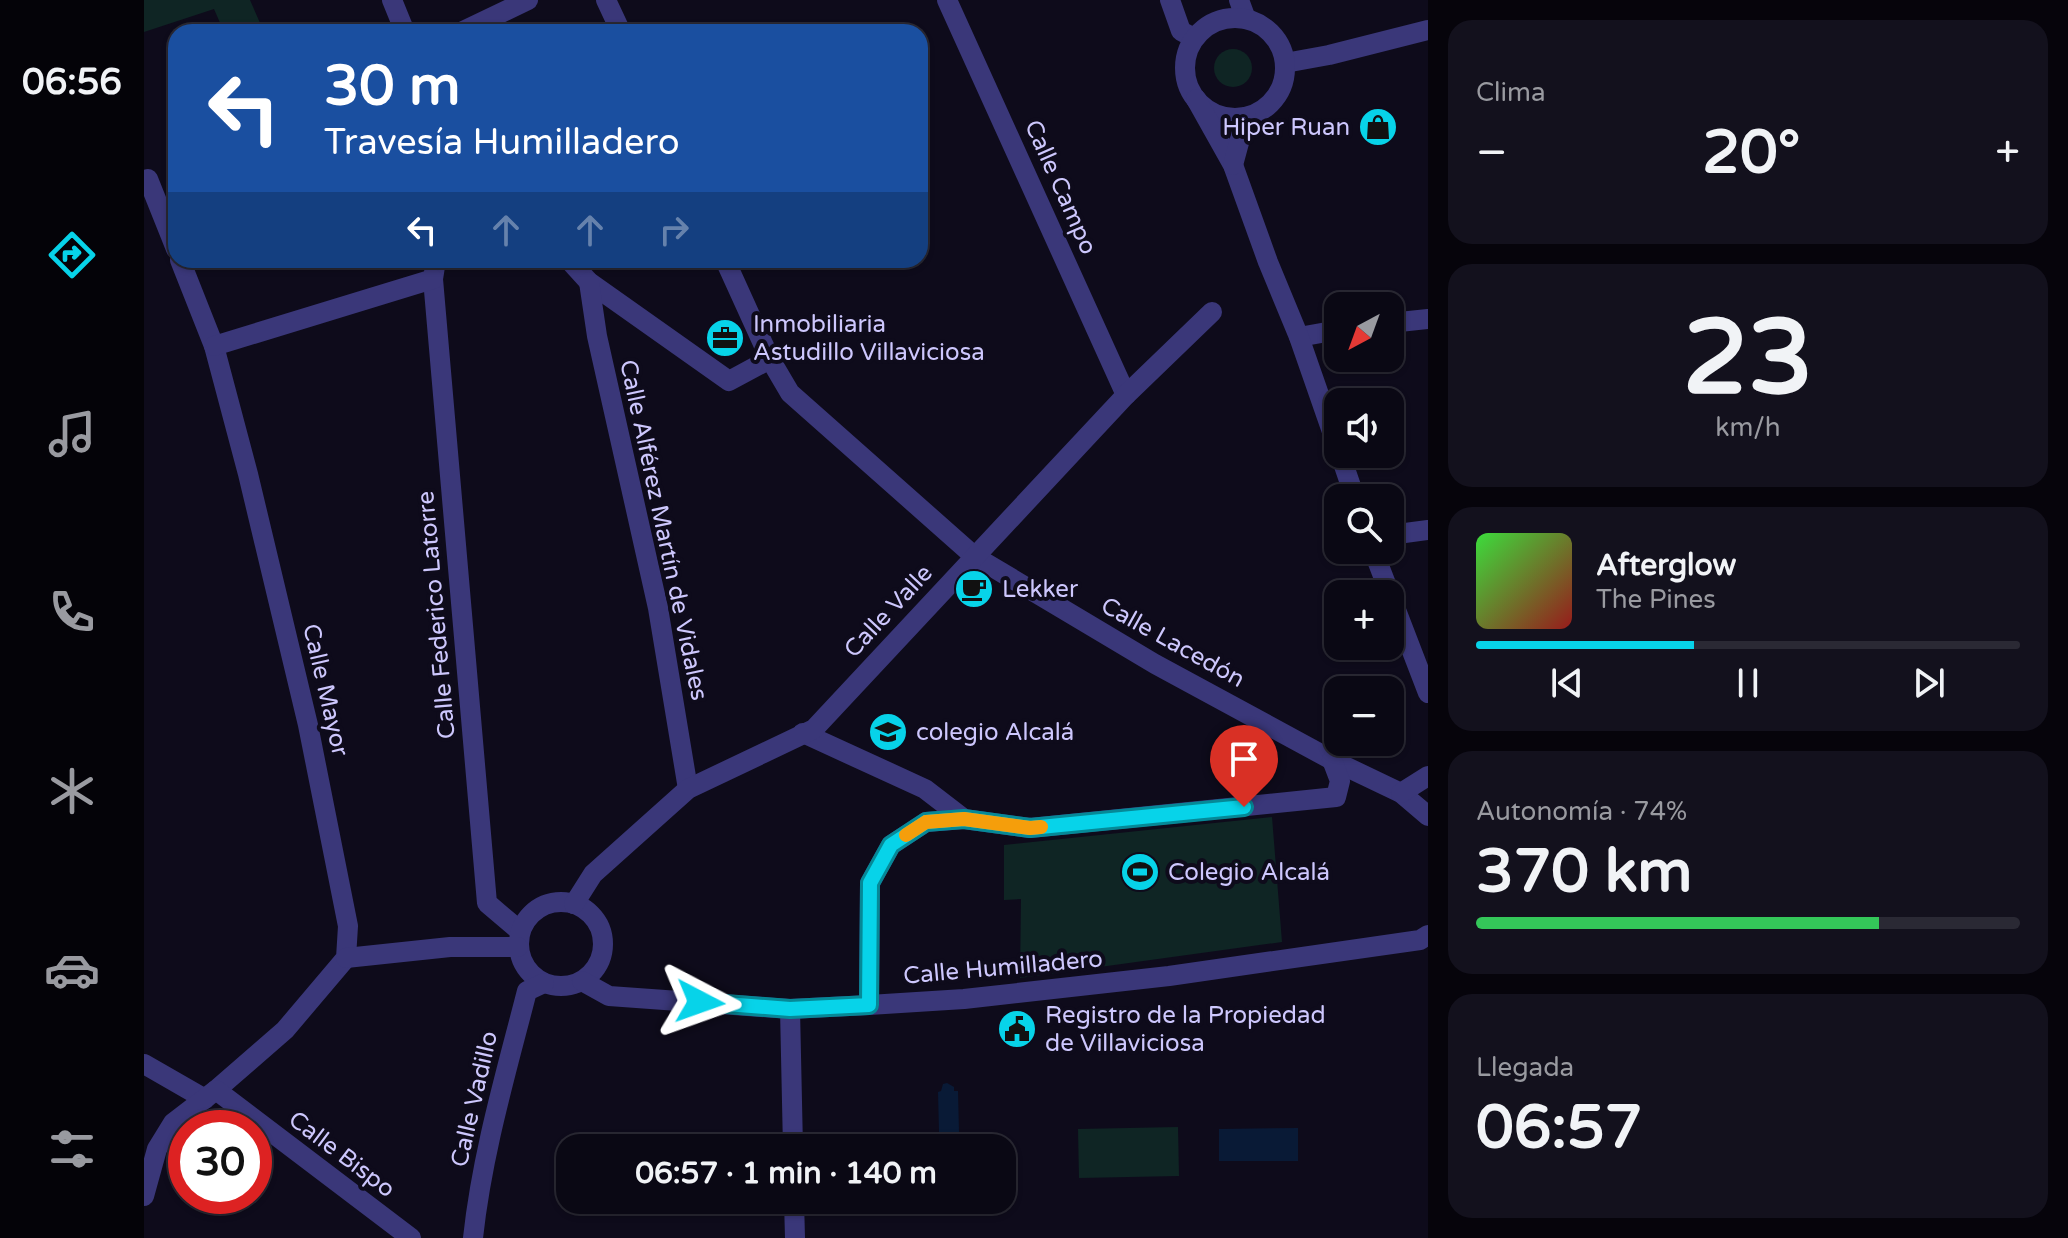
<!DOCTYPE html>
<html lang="es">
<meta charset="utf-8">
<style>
:root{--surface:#0a0814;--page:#13111d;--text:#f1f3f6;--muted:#999aa0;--line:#2a2934;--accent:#07d3e9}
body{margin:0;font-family:"Varela Round",sans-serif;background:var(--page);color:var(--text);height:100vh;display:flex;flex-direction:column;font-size:30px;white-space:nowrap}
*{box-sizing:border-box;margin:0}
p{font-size:26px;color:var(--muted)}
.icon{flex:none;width:44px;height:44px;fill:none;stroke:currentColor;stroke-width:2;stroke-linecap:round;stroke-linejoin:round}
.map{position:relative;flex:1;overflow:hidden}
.sheet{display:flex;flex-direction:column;gap:20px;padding:20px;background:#06040b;width:640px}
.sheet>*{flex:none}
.guide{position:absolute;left:24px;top:24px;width:760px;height:244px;border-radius:24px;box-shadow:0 2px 6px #0004,0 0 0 2px var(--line);background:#1a4fa0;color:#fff;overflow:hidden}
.needle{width:52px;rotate:221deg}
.buttons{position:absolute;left:1180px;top:292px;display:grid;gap:16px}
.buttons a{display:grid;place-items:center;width:80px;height:80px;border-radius:16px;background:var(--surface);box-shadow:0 2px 6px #0004,0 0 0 2px var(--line);font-size:40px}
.speed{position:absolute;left:24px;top:1110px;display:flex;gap:16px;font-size:40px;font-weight:700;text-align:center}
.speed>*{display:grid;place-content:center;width:104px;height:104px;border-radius:50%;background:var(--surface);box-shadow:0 2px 6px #0004,0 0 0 2px var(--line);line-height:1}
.speed .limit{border:12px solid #d22;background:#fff;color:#111}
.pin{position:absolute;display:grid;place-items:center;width:68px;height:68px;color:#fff;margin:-82px -34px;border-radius:50% 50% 50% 0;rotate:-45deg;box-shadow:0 0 8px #0007}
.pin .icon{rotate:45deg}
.me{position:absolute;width:88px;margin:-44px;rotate:94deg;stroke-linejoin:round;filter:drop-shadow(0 0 6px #0008)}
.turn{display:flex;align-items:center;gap:28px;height:168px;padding:0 24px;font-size:36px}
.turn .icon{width:104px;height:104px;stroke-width:2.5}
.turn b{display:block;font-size:56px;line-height:68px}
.lanes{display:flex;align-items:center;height:76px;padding:0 24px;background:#0003;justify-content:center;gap:40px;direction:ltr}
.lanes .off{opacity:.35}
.big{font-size:60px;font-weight:700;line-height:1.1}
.sheet .card{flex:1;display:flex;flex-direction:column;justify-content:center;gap:12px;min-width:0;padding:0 28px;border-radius:24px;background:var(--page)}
.sheet .dial{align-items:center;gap:0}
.dial b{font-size:104px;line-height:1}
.song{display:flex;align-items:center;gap:24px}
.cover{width:96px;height:96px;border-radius:12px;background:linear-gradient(135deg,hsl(120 70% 55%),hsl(0 70% 35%))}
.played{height:8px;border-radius:4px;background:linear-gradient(90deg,var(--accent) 40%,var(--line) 40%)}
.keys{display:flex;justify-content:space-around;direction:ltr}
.heat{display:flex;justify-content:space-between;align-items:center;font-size:44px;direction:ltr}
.charge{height:12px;border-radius:6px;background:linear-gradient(90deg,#34c759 74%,var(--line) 0)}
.trip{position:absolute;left:412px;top:1134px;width:460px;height:80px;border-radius:24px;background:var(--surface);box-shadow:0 2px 6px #0004,0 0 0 2px var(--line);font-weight:700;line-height:80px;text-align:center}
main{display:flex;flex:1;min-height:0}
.tabs{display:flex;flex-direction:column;width:144px;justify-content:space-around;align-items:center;background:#040308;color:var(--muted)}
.tabs .icon{width:56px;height:56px}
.tabs .on{color:var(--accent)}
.tabs b{font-size:36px;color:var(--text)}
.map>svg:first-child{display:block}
</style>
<main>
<nav class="tabs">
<b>06:56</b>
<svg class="icon on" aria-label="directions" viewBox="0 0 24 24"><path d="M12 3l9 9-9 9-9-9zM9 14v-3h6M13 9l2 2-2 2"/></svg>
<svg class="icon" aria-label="music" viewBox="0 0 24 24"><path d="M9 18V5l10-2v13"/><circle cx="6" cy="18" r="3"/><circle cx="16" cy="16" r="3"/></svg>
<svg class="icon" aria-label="phone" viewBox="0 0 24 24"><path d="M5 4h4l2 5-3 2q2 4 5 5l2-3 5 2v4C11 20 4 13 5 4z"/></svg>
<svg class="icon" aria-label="climate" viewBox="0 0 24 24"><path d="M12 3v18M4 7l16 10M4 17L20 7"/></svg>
<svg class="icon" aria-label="car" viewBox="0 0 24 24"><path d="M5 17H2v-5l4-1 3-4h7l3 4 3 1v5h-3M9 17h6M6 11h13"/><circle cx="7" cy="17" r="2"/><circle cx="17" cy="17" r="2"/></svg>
<svg class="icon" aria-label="filters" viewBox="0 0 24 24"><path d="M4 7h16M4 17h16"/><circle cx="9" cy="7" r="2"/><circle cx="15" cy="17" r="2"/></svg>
</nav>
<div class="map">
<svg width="1284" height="1238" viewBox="0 0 1284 1238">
<rect width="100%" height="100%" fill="#0e0b1b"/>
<g fill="#0f2524">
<path d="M 0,0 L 106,0 L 120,32 L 80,32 L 70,9 L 0,32 Z"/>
<circle cx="1089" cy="68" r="19"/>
<path d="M 1128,817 L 1138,942 L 876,978 L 877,899 L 860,900 L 860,845 Z"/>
<path d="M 1034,1127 L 1035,1176 L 935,1178 L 934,1129 Z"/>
</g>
<g fill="#091a36">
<path d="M 803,1083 L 810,1087 L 810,1091 L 814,1091 L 815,1132 L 795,1132 L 794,1092 L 797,1091 L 799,1084 Z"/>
<path d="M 1154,1128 L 1154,1161 L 1075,1161 L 1075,1129 Z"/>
</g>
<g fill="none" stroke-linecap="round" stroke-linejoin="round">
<g stroke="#3a3779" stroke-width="20">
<path d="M 248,0 L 261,32"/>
<path d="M 462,0 L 477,32"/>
<path d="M 803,0 L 982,395"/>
<path d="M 317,32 L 384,0"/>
<path d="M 1141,63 L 1185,55 L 1284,30"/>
<path d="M 0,181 L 4,179 L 32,249"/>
<path d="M 36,260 L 70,346 L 104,474 L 164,725 L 204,926 L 202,958 L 141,1030 L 72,1090"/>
<path d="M 292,260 L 289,279 L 343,903 L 376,931"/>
<path d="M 425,260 L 445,282 L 585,381 L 626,359"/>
<path d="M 581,260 L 626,359 L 646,393 L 830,556 L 1011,664 L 1188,760 L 1257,793 L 1284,816"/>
<path d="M 445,282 L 453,336 L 514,608 L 544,789"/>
<path d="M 1246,323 L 1284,319"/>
<path d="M 1155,337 L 1194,330"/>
<path d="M 70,346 L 289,279"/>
<path d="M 1246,535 L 1284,530"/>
<path d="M 659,733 L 781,789 L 820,819 L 886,828 L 1192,797 L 1196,781 L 1188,760"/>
<path d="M 1257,793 L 1284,776"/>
<circle cx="417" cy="944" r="42"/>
<path d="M 430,904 L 449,874 L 544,789 L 670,729 L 982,395 L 1068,312"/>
<path d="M 202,958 L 306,947 L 374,947"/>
<path d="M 438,981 L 465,996 L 646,1009 L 725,1005 L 820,999 L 1025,976 L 1276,940 L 1284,935"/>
<path d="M 725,1005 L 726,883 L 747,845 L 782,822 L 820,819"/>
<path d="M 646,1009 L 649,1148"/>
<path d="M 0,1064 L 61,1099"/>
<path d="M 0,1196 L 13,1149 L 29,1123 L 72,1090 L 267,1238"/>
<path d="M 650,1200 L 651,1238"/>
<path d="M 329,1238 C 338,1154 362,1073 383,991 L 400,983"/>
</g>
<g stroke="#3a3779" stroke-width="20">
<path d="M 1026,0 L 1037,31 L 1050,38"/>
<path d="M 1095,0 L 1102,19"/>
<circle cx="1091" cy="68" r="50"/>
<path d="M 1052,99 L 1089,165 L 1124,262 L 1155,337 L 1194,449"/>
<path d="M 1089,165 L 1102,117"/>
<path d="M 1196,454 L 1211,498"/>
<path d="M 1229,550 L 1284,693"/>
</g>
</g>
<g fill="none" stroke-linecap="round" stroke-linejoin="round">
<defs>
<path id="route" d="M 556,1002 L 646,1009 L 725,1005 L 726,883 L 747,845 L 782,822 L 820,819 L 886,828 L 1100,807"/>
</defs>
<use href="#route" stroke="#058997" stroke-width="20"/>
<use href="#route" stroke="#07d3e9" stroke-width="14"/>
<path stroke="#f59e0b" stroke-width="14" d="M 762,835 L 782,822 L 820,819 L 886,828 L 897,827"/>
</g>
<defs>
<symbol id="shop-disc" viewBox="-11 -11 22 22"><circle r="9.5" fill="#07d3e9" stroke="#0e0b1b"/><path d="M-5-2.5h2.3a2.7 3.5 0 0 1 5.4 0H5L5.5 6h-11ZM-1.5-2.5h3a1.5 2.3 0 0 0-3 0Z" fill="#111"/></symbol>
<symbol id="office-disc" viewBox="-11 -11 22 22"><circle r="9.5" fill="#07d3e9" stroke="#0e0b1b"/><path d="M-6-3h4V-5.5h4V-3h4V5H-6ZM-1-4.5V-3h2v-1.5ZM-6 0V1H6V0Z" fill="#111"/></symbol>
<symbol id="cafe-disc" viewBox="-11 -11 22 22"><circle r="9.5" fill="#07d3e9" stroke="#0e0b1b"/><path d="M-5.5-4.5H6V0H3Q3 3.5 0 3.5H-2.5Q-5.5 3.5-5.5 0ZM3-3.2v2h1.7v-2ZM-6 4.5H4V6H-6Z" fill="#111"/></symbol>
<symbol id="school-disc" viewBox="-11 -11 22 22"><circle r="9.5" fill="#07d3e9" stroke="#0e0b1b"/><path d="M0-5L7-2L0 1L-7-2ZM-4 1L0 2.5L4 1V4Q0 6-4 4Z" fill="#111"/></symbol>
<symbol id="stadium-disc" viewBox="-11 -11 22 22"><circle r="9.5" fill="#07d3e9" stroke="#0e0b1b"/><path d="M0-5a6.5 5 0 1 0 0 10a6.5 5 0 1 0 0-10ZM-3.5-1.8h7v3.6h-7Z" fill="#111"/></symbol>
<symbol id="civic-disc" viewBox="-11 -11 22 22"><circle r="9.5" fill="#07d3e9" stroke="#0e0b1b"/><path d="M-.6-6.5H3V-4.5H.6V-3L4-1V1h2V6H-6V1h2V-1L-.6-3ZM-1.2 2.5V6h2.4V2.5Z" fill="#111"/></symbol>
</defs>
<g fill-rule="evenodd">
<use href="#shop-disc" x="1212" y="105" width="44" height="44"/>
<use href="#office-disc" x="559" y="316" width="44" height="44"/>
<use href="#cafe-disc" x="808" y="567" width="44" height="44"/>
<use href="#school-disc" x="722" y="710" width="44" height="44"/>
<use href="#stadium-disc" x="974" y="850" width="44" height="44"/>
<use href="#civic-disc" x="851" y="1007" width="44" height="44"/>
</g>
<g text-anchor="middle" stroke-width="8" stroke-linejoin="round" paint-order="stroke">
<g font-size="24" fill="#cdc7fd" stroke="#0e0b1b" text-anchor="start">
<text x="1206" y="135" text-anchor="end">Hiper Ruan</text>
<text x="609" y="332">Inmobiliaria<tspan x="609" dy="28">Astudillo Villaviciosa</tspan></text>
<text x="858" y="597">Lekker</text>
<text x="772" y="740">colegio Alcalá</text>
<text x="1024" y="880">Colegio Alcalá</text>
<text x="901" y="1023">Registro de la Propiedad<tspan x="901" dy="28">de Villaviciosa</tspan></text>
</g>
<g font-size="24" fill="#cdc7fd" stroke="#0e0b1b">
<text transform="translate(917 187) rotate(66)" y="8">Calle Campo</text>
<text transform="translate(520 530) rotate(78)" y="8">Calle Alférez Martín de Vidales</text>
<text transform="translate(744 611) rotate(-47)" y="8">Calle Valle</text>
<text transform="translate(292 615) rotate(-95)" y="8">Calle Federico Latorre</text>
<text transform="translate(1029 642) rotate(29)" y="8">Calle Lacedón</text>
<text transform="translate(182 690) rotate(77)" y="8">Calle Mayor</text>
<text transform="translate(859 967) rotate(-5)" y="8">Calle Humilladero</text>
<text transform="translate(330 1099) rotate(-77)" y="8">Calle Vadillo</text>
<text transform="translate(198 1154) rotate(37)" y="8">Calle Bispo</text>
</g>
</g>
</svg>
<div class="buttons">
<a><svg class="needle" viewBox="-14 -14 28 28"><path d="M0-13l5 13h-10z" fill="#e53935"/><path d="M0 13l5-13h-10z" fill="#999aa0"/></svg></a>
<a><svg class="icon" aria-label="sound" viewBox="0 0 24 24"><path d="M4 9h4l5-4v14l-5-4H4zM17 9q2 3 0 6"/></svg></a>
<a><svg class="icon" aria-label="search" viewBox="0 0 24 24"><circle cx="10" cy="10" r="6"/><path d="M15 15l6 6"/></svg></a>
<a>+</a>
<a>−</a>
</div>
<div class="speed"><div class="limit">30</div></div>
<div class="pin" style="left:1100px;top:807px;background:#d93025"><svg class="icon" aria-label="arrive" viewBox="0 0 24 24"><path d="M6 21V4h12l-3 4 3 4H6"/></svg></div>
<svg class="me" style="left:556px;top:1002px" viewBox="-20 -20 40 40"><path d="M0-17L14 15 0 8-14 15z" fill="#07d3e9" stroke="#fff" stroke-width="4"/></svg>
<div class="trip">06:57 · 1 min · 140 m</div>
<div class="guide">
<div class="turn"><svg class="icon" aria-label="left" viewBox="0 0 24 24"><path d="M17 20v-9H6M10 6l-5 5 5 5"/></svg><div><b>30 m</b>Travesía Humilladero</div></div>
<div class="lanes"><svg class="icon" aria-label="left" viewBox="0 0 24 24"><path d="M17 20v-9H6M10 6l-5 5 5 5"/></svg><svg class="icon off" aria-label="ahead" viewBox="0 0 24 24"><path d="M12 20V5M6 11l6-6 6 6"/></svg><svg class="icon off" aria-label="ahead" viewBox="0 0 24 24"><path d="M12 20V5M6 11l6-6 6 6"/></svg><svg class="icon off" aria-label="right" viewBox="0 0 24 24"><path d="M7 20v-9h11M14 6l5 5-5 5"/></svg></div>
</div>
</div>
<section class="sheet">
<div class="card"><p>Clima</p>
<div class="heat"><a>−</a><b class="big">20°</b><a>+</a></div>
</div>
<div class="card dial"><b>23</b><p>km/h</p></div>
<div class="card">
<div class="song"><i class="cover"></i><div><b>Afterglow</b><p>The Pines</p></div></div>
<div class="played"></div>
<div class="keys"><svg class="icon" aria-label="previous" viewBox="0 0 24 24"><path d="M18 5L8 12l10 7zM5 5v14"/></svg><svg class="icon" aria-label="pause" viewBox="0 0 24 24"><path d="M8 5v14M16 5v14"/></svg><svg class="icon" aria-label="next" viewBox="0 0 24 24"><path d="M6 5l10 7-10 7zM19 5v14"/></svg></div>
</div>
<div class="card"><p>Autonomía · 74%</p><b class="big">370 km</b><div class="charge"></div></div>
<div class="card"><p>Llegada</p><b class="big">06:57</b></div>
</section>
</main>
